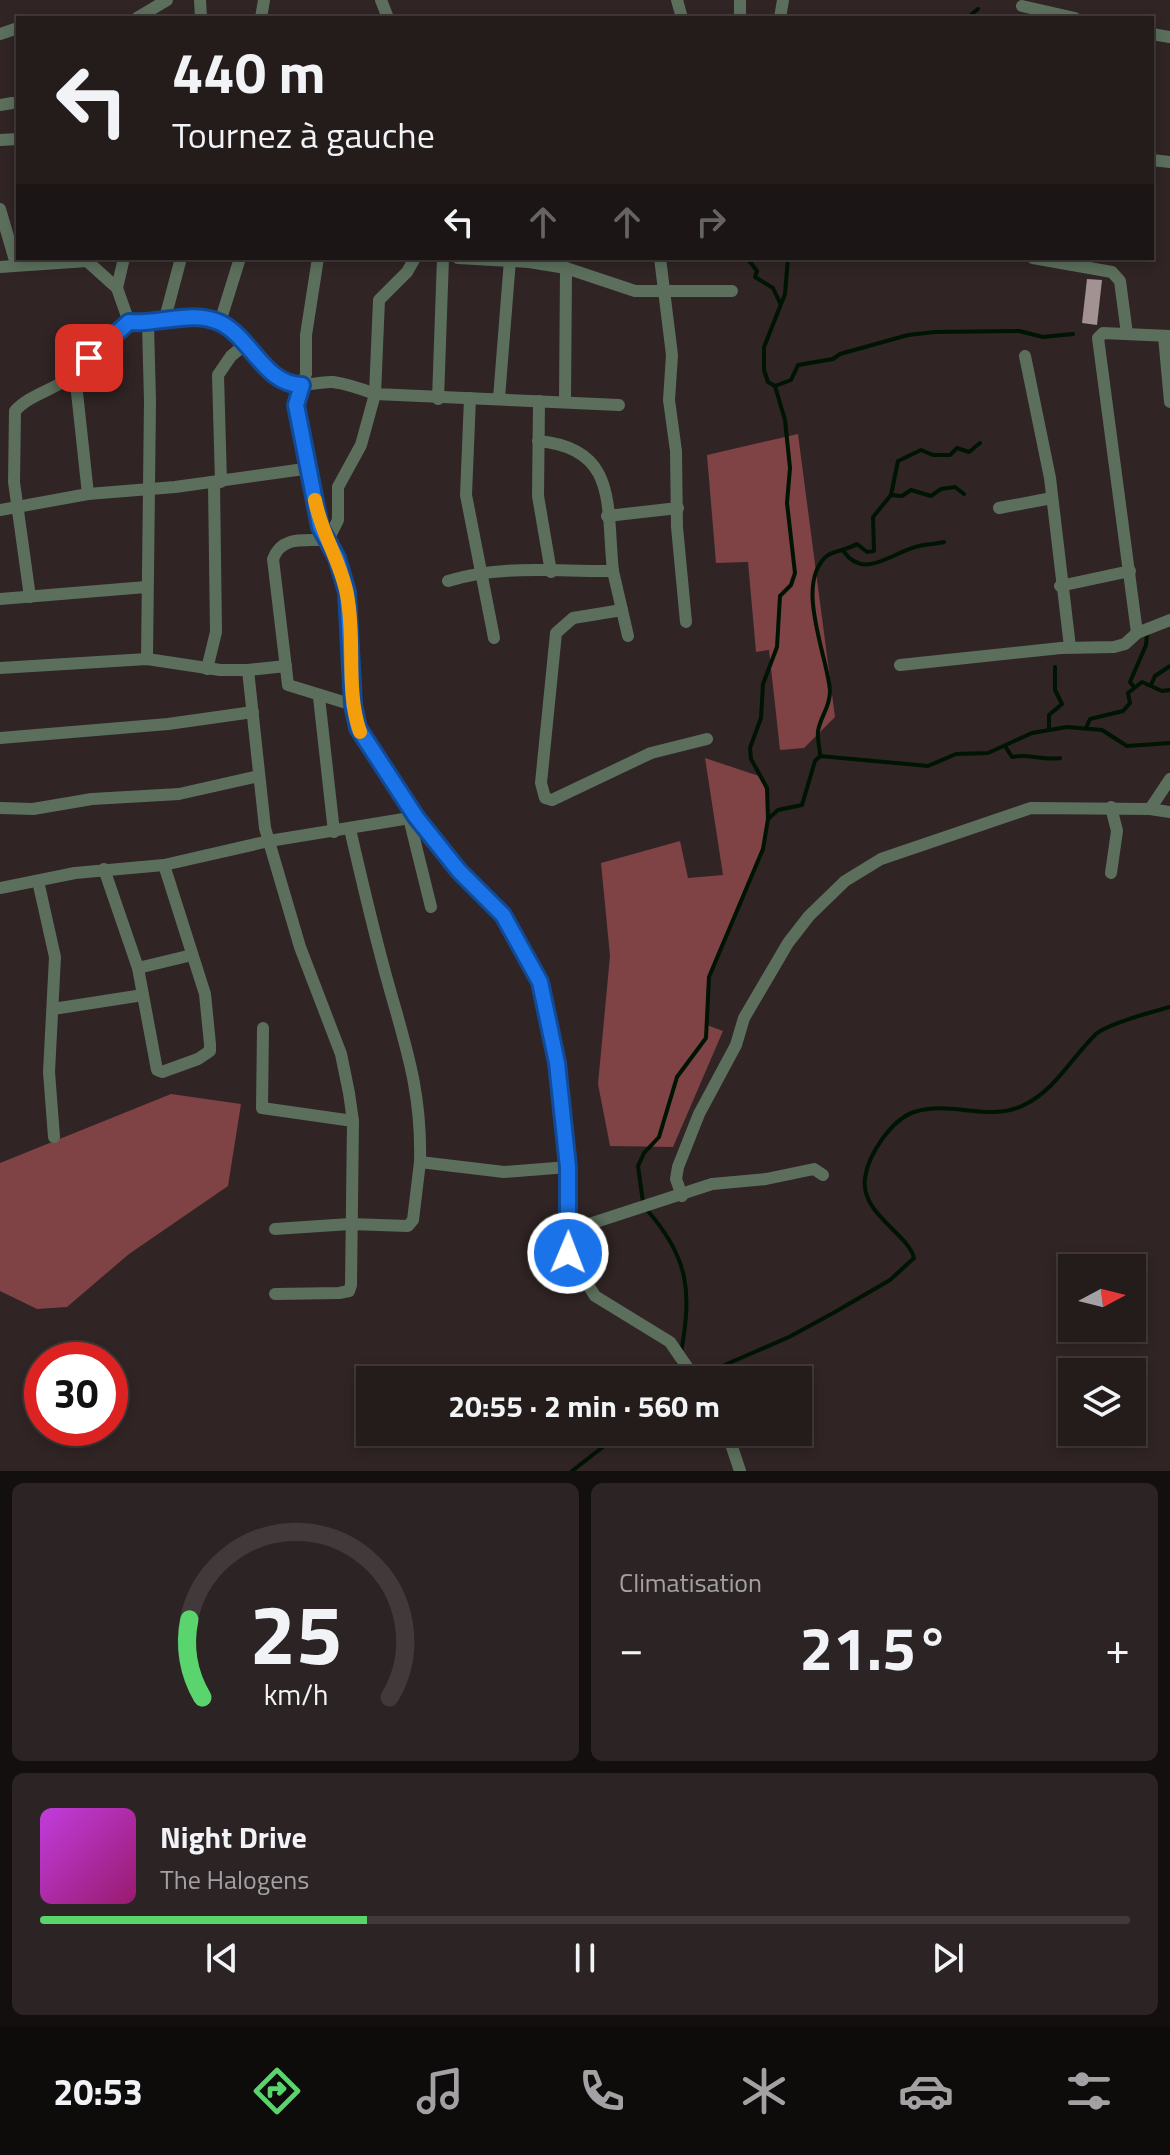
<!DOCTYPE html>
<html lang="fr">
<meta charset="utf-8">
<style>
:root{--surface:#241b1b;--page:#2c2424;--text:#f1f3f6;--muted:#a3a1a3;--line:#41393a;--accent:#5ad56e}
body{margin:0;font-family:"Titillium Web",sans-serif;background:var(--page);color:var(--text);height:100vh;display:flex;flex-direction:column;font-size:30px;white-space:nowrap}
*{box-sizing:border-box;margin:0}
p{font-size:26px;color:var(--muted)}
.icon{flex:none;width:44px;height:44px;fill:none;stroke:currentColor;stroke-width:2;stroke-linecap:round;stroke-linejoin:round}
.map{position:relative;height:1471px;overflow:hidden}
.sheet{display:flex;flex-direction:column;gap:12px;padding:12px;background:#140f0f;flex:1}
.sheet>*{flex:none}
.top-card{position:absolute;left:16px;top:16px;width:1138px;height:244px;border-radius:0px;box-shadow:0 4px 12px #0003,0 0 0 2px var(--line);background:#241b1b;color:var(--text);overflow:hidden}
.needle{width:52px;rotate:83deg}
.controls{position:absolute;left:1058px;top:1254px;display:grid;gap:16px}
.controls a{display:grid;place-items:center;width:88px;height:88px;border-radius:0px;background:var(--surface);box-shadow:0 4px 12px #0003,0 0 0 2px var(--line);font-size:40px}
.speed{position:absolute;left:24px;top:1342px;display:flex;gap:16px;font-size:40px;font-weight:700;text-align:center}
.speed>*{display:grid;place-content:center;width:104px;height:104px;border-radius:50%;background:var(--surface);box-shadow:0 4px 12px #0003,0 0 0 2px var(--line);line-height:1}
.speed .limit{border:12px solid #d22;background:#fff;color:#111}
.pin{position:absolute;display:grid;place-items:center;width:68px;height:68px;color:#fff;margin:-34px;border-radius:16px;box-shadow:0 4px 12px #0006}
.me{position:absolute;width:88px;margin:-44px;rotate:1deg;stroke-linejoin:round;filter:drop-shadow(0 0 6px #0008)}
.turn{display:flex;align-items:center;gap:28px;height:168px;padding:0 24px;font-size:36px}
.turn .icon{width:104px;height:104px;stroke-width:2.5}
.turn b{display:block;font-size:56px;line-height:68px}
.lanes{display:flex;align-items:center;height:76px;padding:0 24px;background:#0003;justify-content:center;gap:40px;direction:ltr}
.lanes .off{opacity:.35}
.big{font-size:60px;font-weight:700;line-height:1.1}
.sheet .tile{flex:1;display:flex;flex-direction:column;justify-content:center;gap:12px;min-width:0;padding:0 28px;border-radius:12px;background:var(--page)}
.sheet .dial{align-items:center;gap:0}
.dial svg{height:208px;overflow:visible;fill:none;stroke:var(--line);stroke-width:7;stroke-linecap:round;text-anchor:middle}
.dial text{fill:var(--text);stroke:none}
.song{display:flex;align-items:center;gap:24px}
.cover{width:96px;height:96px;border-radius:12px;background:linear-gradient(135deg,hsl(290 70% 55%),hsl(320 70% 35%))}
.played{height:8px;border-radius:4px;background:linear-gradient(90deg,var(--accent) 30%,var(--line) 30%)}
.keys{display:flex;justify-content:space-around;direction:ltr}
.heat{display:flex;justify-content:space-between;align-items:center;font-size:44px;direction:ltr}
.sheet .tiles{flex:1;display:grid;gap:12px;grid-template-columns:1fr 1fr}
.tile:last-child{grid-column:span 2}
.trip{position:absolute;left:356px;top:1366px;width:456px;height:80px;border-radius:0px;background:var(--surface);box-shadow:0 4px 12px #0003,0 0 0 2px var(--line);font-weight:700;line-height:80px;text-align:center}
.tab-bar{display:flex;height:128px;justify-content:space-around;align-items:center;background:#0e0b0b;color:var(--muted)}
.tab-bar .icon{width:56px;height:56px}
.tab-bar .on{color:var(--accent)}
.tab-bar b{font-size:36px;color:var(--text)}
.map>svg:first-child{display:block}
</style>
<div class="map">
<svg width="1170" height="1471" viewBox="0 0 1170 1471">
<rect width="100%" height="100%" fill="#302424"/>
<g fill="#7f4245">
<path d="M 798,434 L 835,717 L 804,748 L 780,750 L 769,650 L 756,652 L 748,562 L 716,563 L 707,455 Z"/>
<path d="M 705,758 L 759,776 C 792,828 725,921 709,975 C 705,992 707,1009 707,1025 L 723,1031 L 673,1147 L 610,1146 L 598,1084 L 610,956 L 601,863 L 680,841 L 688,878 L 723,875 Z"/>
<path d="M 171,1094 L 241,1104 L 228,1186 L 129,1254 L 67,1307 L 37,1309 L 0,1291 L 0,1163 Z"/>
</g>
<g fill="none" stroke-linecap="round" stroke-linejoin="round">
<g stroke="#001403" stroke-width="4">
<path d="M 967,18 L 978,9"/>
<path d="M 747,258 L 757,271 L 755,277 L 773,288 L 780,303"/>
<path d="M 775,386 L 791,380 L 798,365 L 833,359 L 840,354 L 908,335 L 935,332 L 1019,331 L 1043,337 L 1073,334"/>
<path d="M 891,495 L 902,496 L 911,490 L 931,496 L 941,489 L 955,487 L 964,494"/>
<path d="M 844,552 C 865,581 894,551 919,546 C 927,544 936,544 944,542"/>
<path d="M 1151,685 L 1155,676 L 1170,666"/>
<path d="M 1134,687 L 1130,682 L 1146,645 L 1147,633"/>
<path d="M 1086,728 L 1090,719 L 1123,711 L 1130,703 L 1128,693 L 1142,682 L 1162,691 L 1170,690"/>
<path d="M 1049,729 L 1049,715 L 1062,704 L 1055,690 L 1055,667"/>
<path d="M 1005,746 L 1012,757 C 1028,753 1043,761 1060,758"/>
<path d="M 820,756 C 820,748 817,739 818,731 C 821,715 830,708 830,691 C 828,657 793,582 828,555 C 835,551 849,549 857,544 L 867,552 L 874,551 L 873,517 L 891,495 L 898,461 L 921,450 L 933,455 L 950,455 L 957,448 L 969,452 L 980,443"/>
<path d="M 768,819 L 778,810 L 802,805 L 815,761 L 820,756 L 928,766 L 956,754 L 988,753 L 1032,733 L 1067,727 L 1102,730 L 1127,746 L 1170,743"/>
<path d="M 643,1202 L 638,1166 L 644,1153 L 659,1137 L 677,1077 L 706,1038 L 709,977 L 763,849 L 768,819 L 767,788 L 751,759 L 750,748 L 761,718 L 763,684 L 777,647 L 780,596 L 791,585 L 795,573 L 787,503 L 790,468 L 785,420 L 775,386 L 768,382 L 764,370 L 764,347 L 785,294 L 788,258"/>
<path d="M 647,1210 C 689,1258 692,1291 681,1353"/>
<path d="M 697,1377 L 789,1337 L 835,1312 L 890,1280 L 914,1258 C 908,1233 860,1214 865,1178 C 868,1155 891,1120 914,1112 C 950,1100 988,1122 1022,1106 C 1055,1091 1071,1058 1096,1034 C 1109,1023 1152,1012 1170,1007"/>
<path d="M 671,1380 L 679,1362"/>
<path d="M 572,1471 L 622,1432"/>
</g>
</g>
<path fill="#a39292" d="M 1087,279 L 1102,280 L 1097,325 L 1082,323 Z"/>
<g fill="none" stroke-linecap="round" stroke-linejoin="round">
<g stroke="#5b6f5c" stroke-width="12">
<path d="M 200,0 L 201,18"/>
<path d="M 381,0 L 388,18"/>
<path d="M 677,0 L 682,18"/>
<path d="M 1022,6 L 1075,18"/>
<path d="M 137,18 L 167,0"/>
<path d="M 261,18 L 264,0"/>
<path d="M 740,18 L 740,0"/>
<path d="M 780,18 L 783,0"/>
<path d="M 0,34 L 18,28"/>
<path d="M 1152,34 L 1170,37"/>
<path d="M 0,105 L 12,103"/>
<path d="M 0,140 L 18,139"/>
<path d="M 1152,160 L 1170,162"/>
<path d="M 0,209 L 16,264"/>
<path d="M 318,258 L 306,335 L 306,374 L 296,405 L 320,527 L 337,558 L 347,592 L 353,705 L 358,728 L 416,817 L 459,871 L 503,915 L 540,982 L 557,1063 L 568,1167 L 568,1253 L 595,1296 L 670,1342 L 696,1380"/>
<path d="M 415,258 L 407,272 L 379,300 L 375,394 L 619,405"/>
<path d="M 458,258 L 529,262 L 566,268 L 635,291 L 732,291"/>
<path d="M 660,258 L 672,355 L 669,400 L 676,451 L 677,527 L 686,622"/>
<path d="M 1033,258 L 1112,272 L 1120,281 L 1127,334"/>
<path d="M 0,267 L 87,261 L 117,288 L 129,322 C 176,327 205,305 247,341 C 259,352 267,377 284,383 C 300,389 317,381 333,382 C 347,384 362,389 375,394 L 361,445 L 338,487 L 338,520 L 328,540 C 305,541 282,535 273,559 L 288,685 L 353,705"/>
<path d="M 117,288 L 124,258"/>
<path d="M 164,322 L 181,258"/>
<path d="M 220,322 L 240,258"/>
<path d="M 1164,336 L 1170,402"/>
<path d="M 1025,356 L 1050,478 L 1070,647"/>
<path d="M 75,374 L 129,322"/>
<path d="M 470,398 L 466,495 L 494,638"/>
<path d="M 499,398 L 510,260"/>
<path d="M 438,399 L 443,258"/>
<path d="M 539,401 L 538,496 L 551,572"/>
<path d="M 565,401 L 566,268"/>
<path d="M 538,441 C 619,448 606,507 613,571"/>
<path d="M 221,482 L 218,375 L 231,356 L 248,342"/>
<path d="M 999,508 L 1052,498"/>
<path d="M 0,510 L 88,494 L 175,487 L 311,468"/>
<path d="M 607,516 L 678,508"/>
<path d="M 448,581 C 501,564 559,572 613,571 L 628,636"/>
<path d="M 1060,586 L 1130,571"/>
<path d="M 30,597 L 14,482 L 15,411 C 30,394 57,389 75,374 L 88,494"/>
<path d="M 0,599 L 146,587"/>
<path d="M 622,610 L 573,618 L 556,633 L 541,783 L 545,798 L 552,800 L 651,753 L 707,739"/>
<path d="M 1137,633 L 1098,338 L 1103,333 L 1170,336"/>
<path d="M 147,659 L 150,401 L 148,324"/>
<path d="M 900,665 L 1061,648 L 1114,647 L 1125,644 L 1137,633 L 1170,620"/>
<path d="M 0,668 L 147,659 L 220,670 L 248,670"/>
<path d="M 207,669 L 216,632 L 214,483"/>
<path d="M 319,697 L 334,832"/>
<path d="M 0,738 L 168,724 L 253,712"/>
<path d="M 1111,807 L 1117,831 L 1111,873"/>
<path d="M 0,808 L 33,809 L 92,799 L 179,794 L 259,776"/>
<path d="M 1150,809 L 1170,812"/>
<path d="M 409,818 L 431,907"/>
<path d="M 350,829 C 361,877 372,924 385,972 C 404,1042 422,1088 420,1162 L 504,1172 L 568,1167"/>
<path d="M 104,869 L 138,968 L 157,1070 L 162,1072 L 198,1059 L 210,1051 L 210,1044 L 205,994 L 164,865"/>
<path d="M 38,881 L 55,957 L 49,1072 L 54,1137"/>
<path d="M 0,888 L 75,873 L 164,865 L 269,841 L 416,817"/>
<path d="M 138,968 L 192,955"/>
<path d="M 53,1009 L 143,995"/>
<path d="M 263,1028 L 262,1108 L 353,1121"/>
<path d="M 682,1196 L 676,1179 L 678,1167 L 699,1114 L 736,1045 L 744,1018 L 788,943 L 809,916 L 845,881 L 881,859 L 1031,808 L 1150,809 L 1170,779"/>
<path d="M 275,1229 L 350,1224 L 408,1226 L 413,1220 L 420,1162"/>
<path d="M 568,1231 L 712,1184 L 766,1179 L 814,1169 L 823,1175"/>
<path d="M 275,1294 L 339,1293 L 349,1291 L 351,1285 L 353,1121 L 349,1093 L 341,1054 L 300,947 L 265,828 L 248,670 L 286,666"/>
<path d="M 727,1432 L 740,1471"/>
</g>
</g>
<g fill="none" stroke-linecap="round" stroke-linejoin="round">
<defs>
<path id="route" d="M 89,358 L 129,322 C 158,325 193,309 221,323 C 252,339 265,385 302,385 L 296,405 L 320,527 L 337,558 L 347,592 L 353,705 L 358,728 L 416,817 L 459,871 L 503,915 L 540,982 L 557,1063 L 568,1167 L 568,1253"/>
</defs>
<use href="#route" stroke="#114b97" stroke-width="20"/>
<use href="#route" stroke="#1a73e8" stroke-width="14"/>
<path stroke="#f59e0b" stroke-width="14" d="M 315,500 C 321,534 341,561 347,595 C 356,639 345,689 360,732"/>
</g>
</svg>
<div class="controls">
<a><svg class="needle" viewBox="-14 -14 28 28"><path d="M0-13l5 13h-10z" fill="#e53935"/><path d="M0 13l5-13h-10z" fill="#a3a1a3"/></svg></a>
<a><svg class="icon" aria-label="layers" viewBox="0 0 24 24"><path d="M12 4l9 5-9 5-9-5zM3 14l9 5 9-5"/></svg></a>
</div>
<div class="speed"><div class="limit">30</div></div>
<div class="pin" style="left:89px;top:358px;background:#d93025"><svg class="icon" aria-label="arrive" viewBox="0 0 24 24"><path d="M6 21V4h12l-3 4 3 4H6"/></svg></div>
<svg class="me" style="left:568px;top:1253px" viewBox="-20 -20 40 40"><circle r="17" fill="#1a73e8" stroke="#fff" stroke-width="3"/><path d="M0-11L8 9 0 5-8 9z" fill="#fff"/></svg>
<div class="trip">20:55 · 2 min · 560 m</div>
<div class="top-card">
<div class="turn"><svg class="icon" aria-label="left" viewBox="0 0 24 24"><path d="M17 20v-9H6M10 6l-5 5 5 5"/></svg><div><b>440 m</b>Tournez à gauche</div></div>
<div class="lanes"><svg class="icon" aria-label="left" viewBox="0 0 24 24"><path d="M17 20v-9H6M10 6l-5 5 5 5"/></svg><svg class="icon off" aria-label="ahead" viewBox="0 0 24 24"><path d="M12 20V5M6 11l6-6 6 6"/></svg><svg class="icon off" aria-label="ahead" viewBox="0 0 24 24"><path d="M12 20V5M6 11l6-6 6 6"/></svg><svg class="icon off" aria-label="right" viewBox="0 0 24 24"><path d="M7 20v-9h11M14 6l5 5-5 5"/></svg></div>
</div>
</div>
<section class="sheet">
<div class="tiles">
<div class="tile dial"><svg viewBox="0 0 100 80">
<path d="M14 69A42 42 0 1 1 86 69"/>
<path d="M14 69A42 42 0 0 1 9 39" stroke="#5ad56e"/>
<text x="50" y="56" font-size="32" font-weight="700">25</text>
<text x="50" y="72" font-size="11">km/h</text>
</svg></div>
<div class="tile"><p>Climatisation</p>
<div class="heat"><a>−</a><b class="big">21.5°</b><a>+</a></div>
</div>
<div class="tile">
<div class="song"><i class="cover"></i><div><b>Night Drive</b><p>The Halogens</p></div></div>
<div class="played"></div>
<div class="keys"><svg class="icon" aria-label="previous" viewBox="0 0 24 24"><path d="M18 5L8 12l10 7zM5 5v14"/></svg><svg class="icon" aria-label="pause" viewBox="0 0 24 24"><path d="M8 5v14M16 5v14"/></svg><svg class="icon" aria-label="next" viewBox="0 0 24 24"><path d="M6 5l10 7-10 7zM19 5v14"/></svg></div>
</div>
</div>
</section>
<nav class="tab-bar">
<b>20:53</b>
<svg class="icon on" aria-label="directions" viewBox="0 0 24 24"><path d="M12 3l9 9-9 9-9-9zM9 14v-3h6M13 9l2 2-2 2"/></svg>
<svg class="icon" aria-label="music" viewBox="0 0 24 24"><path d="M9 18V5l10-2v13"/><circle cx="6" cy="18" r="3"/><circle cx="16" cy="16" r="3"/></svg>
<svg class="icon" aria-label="phone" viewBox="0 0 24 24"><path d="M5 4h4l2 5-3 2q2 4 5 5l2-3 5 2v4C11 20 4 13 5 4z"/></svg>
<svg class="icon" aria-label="climate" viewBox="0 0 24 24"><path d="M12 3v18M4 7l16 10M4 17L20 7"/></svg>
<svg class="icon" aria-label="car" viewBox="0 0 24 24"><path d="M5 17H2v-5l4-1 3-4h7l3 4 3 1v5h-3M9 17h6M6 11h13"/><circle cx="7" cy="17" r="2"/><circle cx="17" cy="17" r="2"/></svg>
<svg class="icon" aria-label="filters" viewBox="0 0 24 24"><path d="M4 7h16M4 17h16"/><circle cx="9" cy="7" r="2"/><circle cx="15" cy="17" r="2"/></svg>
</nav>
